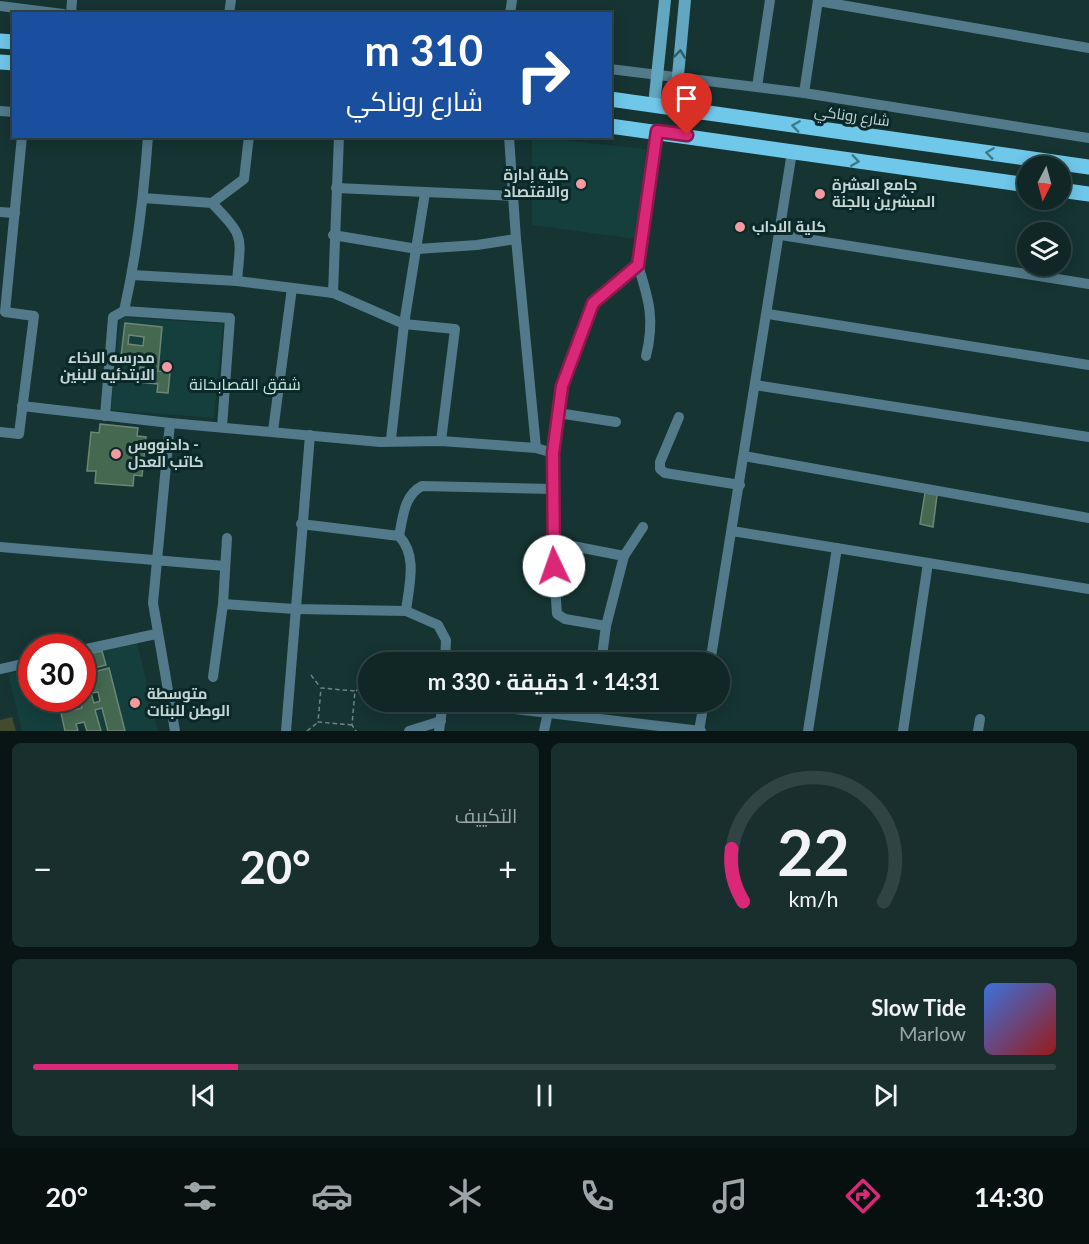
<!DOCTYPE html>
<html lang="ar">
<meta charset="utf-8">
<style>
:root{--surface:#102726;--page:#192f2e;--text:#f1f3f6;--muted:#9ca5a7;--line:#304443;--accent:#db2777}
body{margin:0;font-family:Lato,Cairo,sans-serif;background:var(--page);color:var(--text);direction:rtl;height:100vh;display:flex;flex-direction:column;font-size:22px;white-space:nowrap}
*{box-sizing:border-box;margin:0}
p{font-size:20px;color:var(--muted)}
.icon{flex:none;width:33px;height:33px;fill:none;stroke:currentColor;stroke-width:2;stroke-linecap:round;stroke-linejoin:round}
.map{position:relative;height:731px;overflow:hidden;direction:ltr}
.sheet{display:flex;flex-direction:column;gap:12px;padding:12px;background:#091515;flex:1}
.sheet>*{flex:none}
.banner{position:absolute;left:12px;top:12px;width:600px;height:126px;border-radius:0px;box-shadow:0 3px 15px #0003,0 0 0 2px var(--line);direction:rtl;background:#1a4fa0;color:#fff;overflow:hidden}
.needle{width:39px;rotate:186deg}
.fabs{position:absolute;left:1017px;top:156px;display:grid;gap:12px}
.fabs a{display:grid;place-items:center;width:54px;height:54px;border-radius:50%;background:var(--surface);box-shadow:0 3px 15px #0003,0 0 0 2px var(--line);font-size:30px}
.speed{position:absolute;left:18px;top:634px;display:flex;gap:12px;font-size:30px;font-weight:700;text-align:center}
.speed>*{display:grid;place-content:center;width:78px;height:78px;border-radius:50%;background:var(--surface);box-shadow:0 3px 15px #0003,0 0 0 2px var(--line);line-height:1}
.speed .limit{border:9px solid #d22;background:#fff;color:#111}
.pin{position:absolute;display:grid;place-items:center;width:51px;height:51px;color:#fff;margin:-62px -26px;border-radius:50% 50% 50% 0;rotate:-45deg;box-shadow:0 0 6px #0007}
.pin .icon{rotate:45deg}
.me{position:absolute;width:66px;margin:-33px;rotate:357deg;stroke-linejoin:round;filter:drop-shadow(0 0 4px #0008)}
.turn{display:flex;align-items:center;gap:21px;height:126px;padding:0 30px;font-size:27px}
.turn .icon{width:78px;height:78px;stroke-width:2.5}
.turn b{display:block;font-size:42px;line-height:51px}
.big{font-size:45px;font-weight:700;line-height:1.1}
.sheet .tile{flex:1;display:flex;flex-direction:column;justify-content:center;gap:9px;min-width:0;padding:0 21px;border-radius:9px;background:var(--page)}
.sheet .dial{align-items:center;gap:0}
.dial svg{height:156px;overflow:visible;fill:none;stroke:var(--line);stroke-width:7;stroke-linecap:round;text-anchor:middle}
.dial text{fill:var(--text);stroke:none}
.song{display:flex;align-items:center;gap:18px}
.cover{width:72px;height:72px;border-radius:9px;background:linear-gradient(135deg,hsl(220 70% 55%),hsl(0 70% 35%))}
.played{height:6px;border-radius:3px;background:linear-gradient(90deg,var(--accent) 20%,var(--line) 20%)}
.keys{display:flex;justify-content:space-around;direction:ltr}
.heat{display:flex;justify-content:space-between;align-items:center;font-size:33px;direction:ltr}
.sheet .tiles{flex:1;display:grid;gap:12px;grid-template-columns:1fr 1fr}
.tile:last-child{grid-column:span 2}
.trip{position:absolute;left:358px;top:652px;width:372px;height:60px;border-radius:30px;background:var(--surface);box-shadow:0 3px 15px #0003,0 0 0 2px var(--line);font-weight:700;line-height:60px;text-align:center;direction:rtl}
.dock{display:flex;height:96px;justify-content:space-around;align-items:center;background:#06100f;color:var(--muted)}
.dock .icon{width:42px;height:42px}
.dock .active{color:var(--accent)}
.dock b{font-size:27px;color:var(--text)}
.map>svg:first-child{display:block}
</style>
<div class="map">
<svg width="1089" height="731" viewBox="0 0 1089 731">
<rect width="100%" height="100%" fill="#153432"/>
<g fill="#143f3d">
<path d="M 532,137 L 646,149 L 636,239 L 532,225 Z"/>
<path d="M 120,317 L 223,324 L 214,418 L 111,410 Z"/>
<path d="M 137,642 L 158,731 L 125,731 L 109,669 L 83,675 L 82,655 Z"/>
<path d="M 31,668 L 32,699 L 79,699 L 82,708 L 61,713 L 65,731 L 22,731 L 8,674 Z"/>
<path d="M 102,708 L 108,731 L 101,731 L 95,710 Z"/>
</g>
<path fill="#424b2b" d="M 12,717 L 16,731 L 0,731 L 0,720 Z"/>
<g fill="#456851" stroke="#6e8676" stroke-width="1.5" fill-rule="evenodd">
<path d="M 125,323 L 162,327 L 158,371 L 170,372 L 168,393 L 157,392 L 158,384 L 138,382 L 140,367 L 152,368 L 152,359 L 121,356 ZM 129,335 L 144,337 L 143,346 L 128,344 Z"/>
<path d="M 100,424 L 138,428 L 137,436 L 146,437 L 142,476 L 134,475 L 133,486 L 95,483 L 96,471 L 87,471 L 91,432 L 99,433 Z"/>
<path d="M 925,493 L 937,495 L 933,527 L 920,524 Z"/>
<path d="M 102,651 L 106,665 L 82,671 L 82,655 Z"/>
<path d="M 109,668 L 125,731 L 108,731 L 102,708 L 95,710 L 101,731 L 87,731 L 84,722 L 76,724 L 78,731 L 65,731 L 61,713 L 82,708 L 79,699 L 82,699 L 82,675 ZM 98,692 L 100,701 L 94,703 L 91,693 Z"/>
</g>
<g fill="none" stroke-linecap="round" stroke-linejoin="round">
<g stroke="#6e8685" stroke-width="1.5" stroke-dasharray="4.5 3" stroke-linecap="butt">
<path d="M 311,675 L 320,687"/>
<path d="M 356,691 L 368,678"/>
<path d="M 352,725 L 318,722 L 321,688 L 355,691 L 352,725 L 356,731"/>
<path d="M 307,731 L 317,723"/>
</g>
<g stroke="#527a8b" stroke-width="10">
<path d="M 818,1 L 1089,48"/>
<path d="M 0,6 L 63,14"/>
<path d="M 71,14 L 72,0"/>
<path d="M 229,14 L 231,0"/>
<path d="M 510,14 L 512,0"/>
<path d="M 610,69 L 804,93 L 1089,138"/>
<path d="M 757,87 L 770,0"/>
<path d="M 804,93 L 818,0"/>
<path d="M 0,111 L 14,112"/>
<path d="M 509,136 L 516,239 L 536,448"/>
<path d="M 336,188 L 513,196"/>
<path d="M 143,198 L 212,203 L 244,179 L 249,136"/>
<path d="M 212,203 C 245,238 241,234 237,281"/>
<path d="M 0,212 L 15,213"/>
<path d="M 333,235 L 417,249 L 477,245 L 516,239"/>
<path d="M 781,235 L 1089,284"/>
<path d="M 638,265 C 649,300 655,320 646,356"/>
<path d="M 132,275 L 237,281 L 333,293 L 404,324 L 455,329 L 441,441"/>
<path d="M 333,293 L 339,136"/>
<path d="M 124,311 C 137,253 144,195 148,136"/>
<path d="M 768,314 L 1089,365"/>
<path d="M 755,385 L 1089,437"/>
<path d="M 22,406 L 170,423 L 380,442 L 441,441 L 536,448 L 553,453"/>
<path d="M 558,413 L 616,422"/>
<path d="M 105,416 L 113,317 L 124,311 L 230,318 L 222,427"/>
<path d="M 679,417 L 660,462 L 660,469 L 665,473 L 740,485"/>
<path d="M 170,423 L 153,603 L 175,731"/>
<path d="M 273,431 L 292,288"/>
<path d="M 0,432 L 19,434 L 34,316 L 5,312 L 22,136"/>
<path d="M 391,439 L 404,324 L 425,193"/>
<path d="M 744,456 L 1089,518"/>
<path d="M 301,524 L 399,536 C 418,556 409,585 406,611"/>
<path d="M 732,531 L 1089,589"/>
<path d="M 399,536 C 403,517 404,495 422,486 L 553,489"/>
<path d="M 552,542 L 624,556"/>
<path d="M 0,547 L 225,566"/>
<path d="M 223,604 L 295,609 L 406,611 L 438,625 L 446,640 L 445,663"/>
<path d="M 606,626 L 565,619 L 557,614 L 552,542 L 553,453 L 562,386 L 593,303 L 638,265 L 657,131"/>
<path d="M 82,650 L 156,634"/>
<path d="M 601,663 L 606,626 L 624,556 L 643,527"/>
<path d="M 710,663 L 792,152"/>
<path d="M 0,669 L 32,662"/>
<path d="M 213,677 L 223,604 L 227,538"/>
<path d="M 456,702 L 701,731"/>
<path d="M 594,716 L 596,702"/>
<path d="M 286,731 L 310,435"/>
<path d="M 409,731 L 441,721"/>
<path d="M 439,731 L 443,702"/>
<path d="M 544,731 L 548,712"/>
<path d="M 699,731 L 704,702"/>
<path d="M 808,731 L 837,548"/>
<path d="M 903,731 L 928,563"/>
<path d="M 978,731 L 980,719"/>
</g>
<g stroke="#63a6c0" stroke-width="12">
<path d="M 654,105 L 665,0"/>
<path d="M 675,108 L 685,0"/>
</g>
<g stroke="#6fc7e9" stroke-width="15">
<path d="M 0,41 L 14,42"/>
<path d="M 0,62 L 14,63"/>
<path d="M 610,99 L 1089,167"/>
<path d="M 610,126 L 1028,185"/>
<path d="M 1060,190 L 1089,194"/>
</g>
</g>
<defs><path id="oneway-chevron" d="M-2-3.5L2.5 0L-2 3.5" fill="none" stroke-width="1.6" stroke-linecap="round" stroke-linejoin="round" transform="scale(1.5)"/></defs>
<use stroke="#2e5b65" href="#oneway-chevron" transform="translate(680 54) rotate(-84)"/>
<g stroke="#3c7888">
<use href="#oneway-chevron" transform="translate(796 126) rotate(-172)"/>
<use href="#oneway-chevron" transform="translate(990 153) rotate(-172)"/>
<use href="#oneway-chevron" transform="translate(855 161) rotate(8)"/>
</g>
<g fill="none" stroke-linecap="round" stroke-linejoin="round">
<defs>
<path id="route" d="M 554,566 L 553,453 L 562,386 L 593,303 L 638,265 L 657,131 L 687,135"/>
</defs>
<use href="#route" stroke="#8e194d" stroke-width="15"/>
<use href="#route" stroke="#db2777" stroke-width="10"/>
</g>
<g fill="#f49aa0" stroke="#0a2928" stroke-width="2">
<circle cx="581" cy="184" r="6"/>
<circle cx="820" cy="194" r="6"/>
<circle cx="740" cy="227" r="6"/>
<circle cx="167" cy="367" r="6"/>
<circle cx="116" cy="454" r="6"/>
<circle cx="135" cy="703" r="6"/>
</g>
<g text-anchor="middle" stroke-width="6" stroke-linejoin="round" paint-order="stroke">
<g font-size="15" fill="#c5d6d5" stroke="#0a2928">
<text transform="translate(852 116) rotate(8)" y="5">شارع روناكي</text>
</g>
<g font-size="15" font-weight="bold" fill="#c5d6d5" stroke="#0a2928" text-anchor="start">
<text x="569" y="180" text-anchor="end">كلية إدارة<tspan x="569" dy="17">والاقتصاد</tspan></text>
<text x="832" y="190">جامع العشرة<tspan x="832" dy="17">المبشرين بالجنة</tspan></text>
<text x="752" y="232">كلية الاداب</text>
<text x="155" y="363" text-anchor="end">مدرسه الاخاء<tspan x="155" dy="17">الابتدئيه للبنين</tspan></text>
<text x="128" y="450">دادنووس -<tspan x="128" dy="17">کاتب العدل</tspan></text>
<text x="147" y="699">متوسطة<tspan x="147" dy="17">الوطن للبنات</tspan></text>
</g>
<g font-size="16" fill="#c5e8e5" stroke="#0a2928">
<text x="245" y="390">شقق القصابخانة</text>
</g>
</g>
</svg>
<div class="fabs">
<a><svg class="needle" viewBox="-14 -14 28 28"><path d="M0-13l5 13h-10z" fill="#e53935"/><path d="M0 13l5-13h-10z" fill="#9ca5a7"/></svg></a>
<a><svg class="icon" aria-label="layers" viewBox="0 0 24 24"><path d="M12 4l9 5-9 5-9-5zM3 14l9 5 9-5"/></svg></a>
</div>
<div class="speed"><div class="limit">30</div></div>
<div class="pin" style="left:687px;top:135px;background:#d93025"><svg class="icon" aria-label="arrive" viewBox="0 0 24 24"><path d="M6 21V4h12l-3 4 3 4H6"/></svg></div>
<svg class="me" style="left:554px;top:566px" viewBox="-20 -20 40 40"><circle r="19" fill="#fff"/><path d="M0-13L10 11 0 6-10 11z" fill="#db2777"/></svg>
<div class="trip">14:31 · 1 دقيقة · 330 m</div>
<div class="banner">
<div class="turn"><svg class="icon" aria-label="right" viewBox="0 0 24 24"><path d="M7 20v-9h11M14 6l5 5-5 5"/></svg><div><b>310 m</b>شارع روناكي</div></div>
</div>
</div>
<section class="sheet">
<div class="tiles">
<div class="tile dial"><svg viewBox="0 0 100 80">
<path d="M14 69A42 42 0 1 1 86 69"/>
<path d="M14 69A42 42 0 0 1 8 42" stroke="#db2777"/>
<text x="50" y="56" font-size="32" font-weight="700">22</text>
<text x="50" y="72" font-size="11">km/h</text>
</svg></div>
<div class="tile"><p>التكييف</p>
<div class="heat"><a>−</a><b class="big">20°</b><a>+</a></div>
</div>
<div class="tile">
<div class="song"><i class="cover"></i><div><b>Slow Tide</b><p>Marlow</p></div></div>
<div class="played"></div>
<div class="keys"><svg class="icon" aria-label="previous" viewBox="0 0 24 24"><path d="M18 5L8 12l10 7zM5 5v14"/></svg><svg class="icon" aria-label="pause" viewBox="0 0 24 24"><path d="M8 5v14M16 5v14"/></svg><svg class="icon" aria-label="next" viewBox="0 0 24 24"><path d="M6 5l10 7-10 7zM19 5v14"/></svg></div>
</div>
</div>
</section>
<nav class="dock">
<b>14:30</b>
<svg class="icon active" aria-label="directions" viewBox="0 0 24 24"><path d="M12 3l9 9-9 9-9-9zM9 14v-3h6M13 9l2 2-2 2"/></svg>
<svg class="icon" aria-label="music" viewBox="0 0 24 24"><path d="M9 18V5l10-2v13"/><circle cx="6" cy="18" r="3"/><circle cx="16" cy="16" r="3"/></svg>
<svg class="icon" aria-label="phone" viewBox="0 0 24 24"><path d="M5 4h4l2 5-3 2q2 4 5 5l2-3 5 2v4C11 20 4 13 5 4z"/></svg>
<svg class="icon" aria-label="climate" viewBox="0 0 24 24"><path d="M12 3v18M4 7l16 10M4 17L20 7"/></svg>
<svg class="icon" aria-label="car" viewBox="0 0 24 24"><path d="M5 17H2v-5l4-1 3-4h7l3 4 3 1v5h-3M9 17h6M6 11h13"/><circle cx="7" cy="17" r="2"/><circle cx="17" cy="17" r="2"/></svg>
<svg class="icon" aria-label="filters" viewBox="0 0 24 24"><path d="M4 7h16M4 17h16"/><circle cx="9" cy="7" r="2"/><circle cx="15" cy="17" r="2"/></svg>
<b>20°</b>
</nav>
